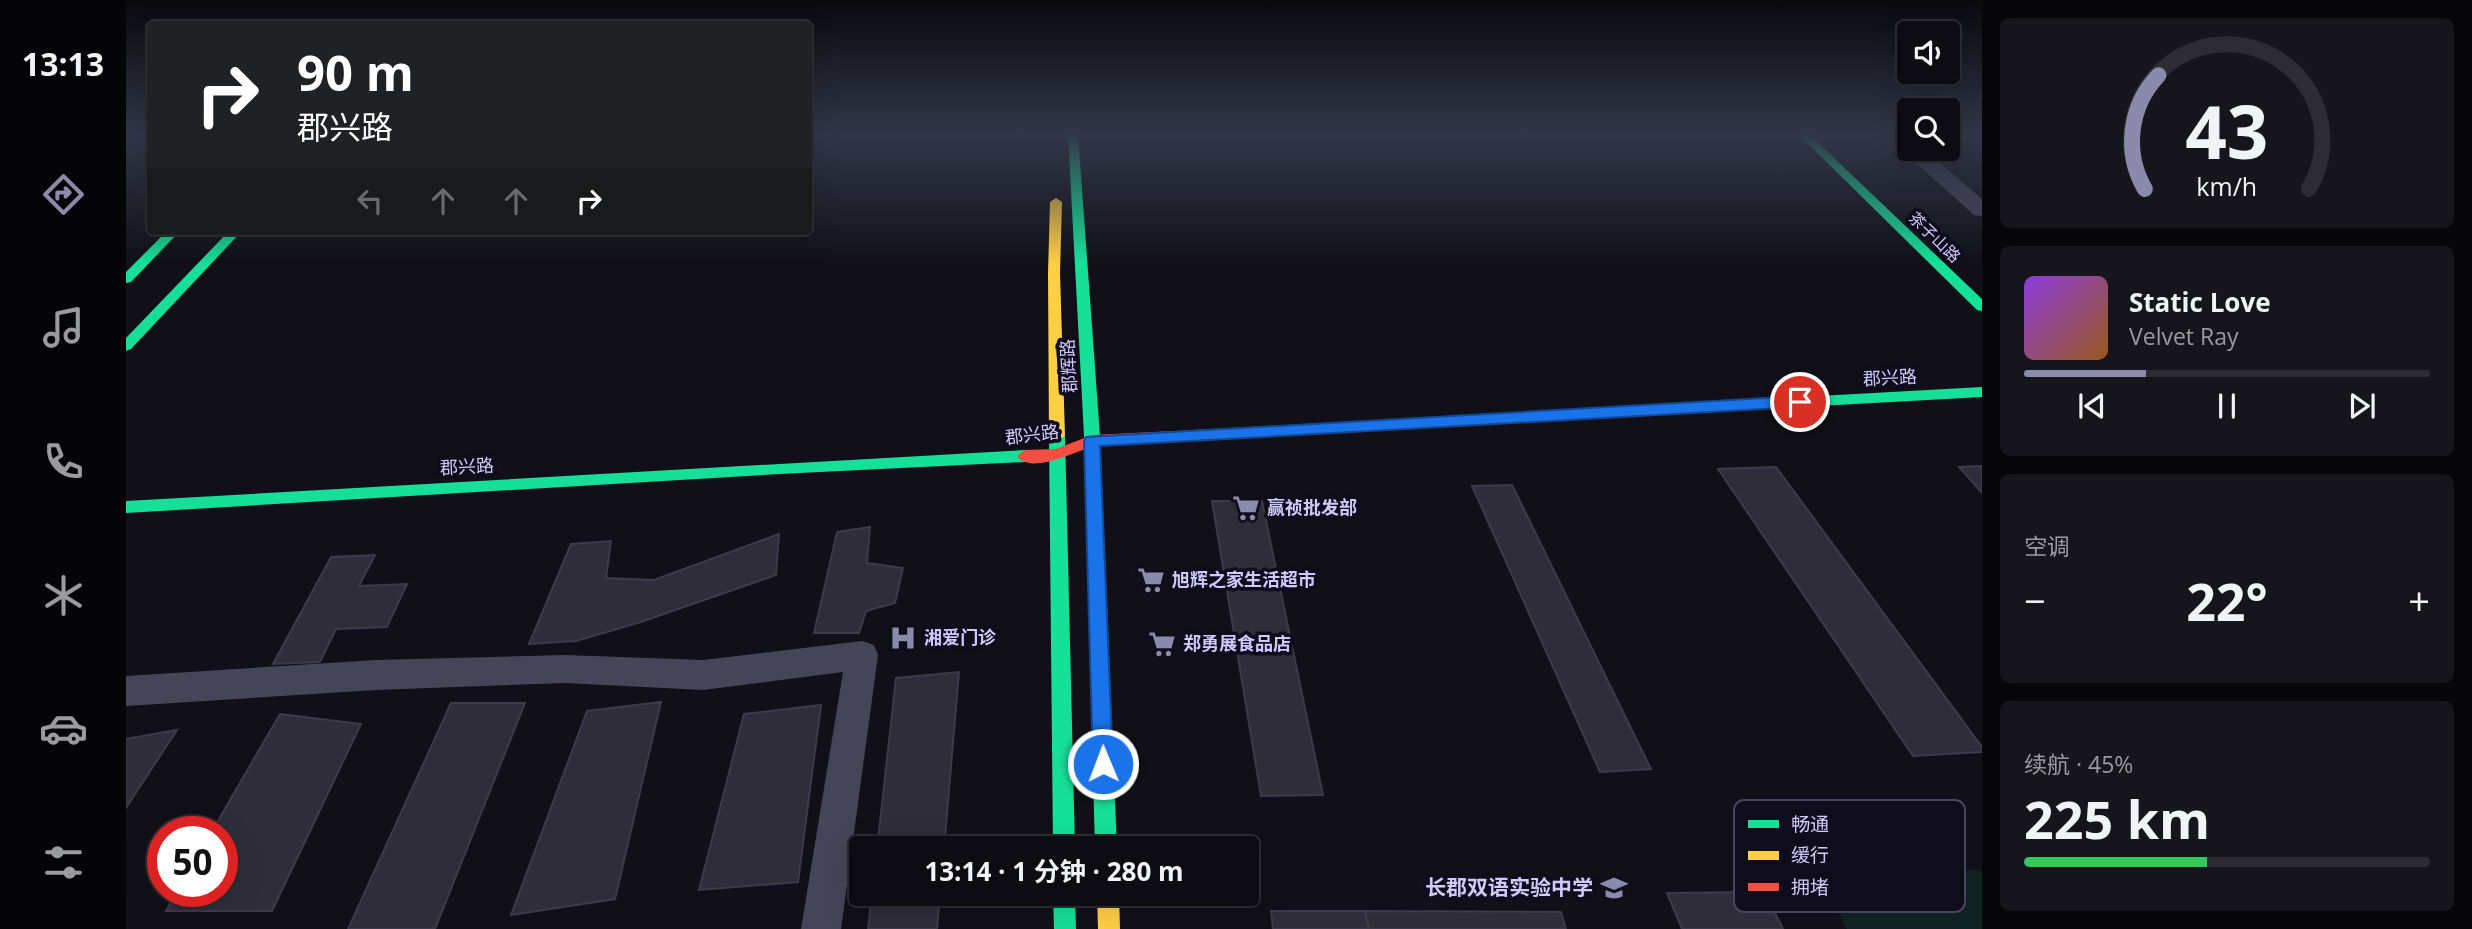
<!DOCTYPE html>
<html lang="zh">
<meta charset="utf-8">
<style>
:root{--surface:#0d0c12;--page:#16151b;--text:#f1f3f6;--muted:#9a9b9f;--line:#2d2c32;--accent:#8d89ac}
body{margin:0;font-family:"Open Sans","Noto Sans SC",sans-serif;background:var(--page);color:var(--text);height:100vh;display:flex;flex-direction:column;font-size:26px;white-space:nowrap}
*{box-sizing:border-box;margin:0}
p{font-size:23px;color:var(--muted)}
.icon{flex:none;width:38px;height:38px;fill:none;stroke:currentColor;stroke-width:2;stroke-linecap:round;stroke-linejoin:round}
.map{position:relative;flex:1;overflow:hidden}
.drawer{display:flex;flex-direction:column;gap:18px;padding:18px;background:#07070a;width:490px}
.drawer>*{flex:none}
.banner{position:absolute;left:21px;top:21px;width:665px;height:214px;border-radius:7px;box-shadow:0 7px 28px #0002,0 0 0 2px var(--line);background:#202124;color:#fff;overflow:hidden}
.fabs{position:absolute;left:1771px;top:21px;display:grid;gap:14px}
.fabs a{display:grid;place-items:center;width:63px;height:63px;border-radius:7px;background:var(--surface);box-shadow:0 7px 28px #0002,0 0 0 2px var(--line);font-size:35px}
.speed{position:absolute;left:21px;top:816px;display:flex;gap:14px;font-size:35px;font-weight:700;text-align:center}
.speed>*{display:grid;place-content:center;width:91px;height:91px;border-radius:50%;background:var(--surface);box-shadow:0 7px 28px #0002,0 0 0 2px var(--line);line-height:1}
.speed .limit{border:10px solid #d22;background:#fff;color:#111}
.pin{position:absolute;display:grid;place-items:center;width:60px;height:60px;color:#fff;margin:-30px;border:4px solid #fff;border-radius:50%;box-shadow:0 2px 7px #0007}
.me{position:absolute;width:77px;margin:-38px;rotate:359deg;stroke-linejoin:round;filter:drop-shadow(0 0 5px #0008)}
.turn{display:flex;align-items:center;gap:24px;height:147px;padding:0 35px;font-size:32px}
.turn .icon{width:91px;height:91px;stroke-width:2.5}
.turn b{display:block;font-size:49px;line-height:60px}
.lanes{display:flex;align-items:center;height:66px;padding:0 35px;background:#0003;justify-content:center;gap:35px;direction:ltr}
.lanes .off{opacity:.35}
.big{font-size:52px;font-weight:700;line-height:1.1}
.drawer .card{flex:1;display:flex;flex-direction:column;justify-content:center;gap:10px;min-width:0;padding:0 24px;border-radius:10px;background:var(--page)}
.drawer .dial{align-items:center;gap:0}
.dial svg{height:182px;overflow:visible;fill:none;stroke:var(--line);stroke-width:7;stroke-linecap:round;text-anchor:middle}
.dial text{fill:var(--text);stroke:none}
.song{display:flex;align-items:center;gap:21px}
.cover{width:84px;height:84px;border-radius:10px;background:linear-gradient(135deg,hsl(270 70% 55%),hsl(30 70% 35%))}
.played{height:7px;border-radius:4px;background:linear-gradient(90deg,var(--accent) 30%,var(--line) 30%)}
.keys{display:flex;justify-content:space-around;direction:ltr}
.heat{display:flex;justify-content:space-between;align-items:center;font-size:38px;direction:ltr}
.charge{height:10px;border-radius:5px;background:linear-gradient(90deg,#34c759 45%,var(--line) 0)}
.trip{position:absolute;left:723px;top:836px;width:410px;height:70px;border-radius:7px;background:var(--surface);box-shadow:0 7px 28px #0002,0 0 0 2px var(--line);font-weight:700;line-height:70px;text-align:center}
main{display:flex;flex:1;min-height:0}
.menu{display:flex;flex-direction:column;width:126px;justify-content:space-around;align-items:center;background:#050507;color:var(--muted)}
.menu .icon{width:49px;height:49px}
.menu .on{color:var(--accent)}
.menu b{font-size:32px;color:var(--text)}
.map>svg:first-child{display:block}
</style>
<main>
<nav class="menu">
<b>13:13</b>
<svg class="icon on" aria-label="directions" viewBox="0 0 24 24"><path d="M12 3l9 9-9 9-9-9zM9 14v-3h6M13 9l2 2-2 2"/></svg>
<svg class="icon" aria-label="music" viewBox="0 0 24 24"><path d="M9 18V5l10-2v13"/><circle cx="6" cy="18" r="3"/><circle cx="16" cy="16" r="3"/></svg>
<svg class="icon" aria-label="phone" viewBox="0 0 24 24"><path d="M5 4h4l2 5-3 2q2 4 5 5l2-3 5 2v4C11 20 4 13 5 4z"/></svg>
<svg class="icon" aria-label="climate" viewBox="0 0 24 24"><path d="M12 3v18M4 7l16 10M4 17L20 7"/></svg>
<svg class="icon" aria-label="car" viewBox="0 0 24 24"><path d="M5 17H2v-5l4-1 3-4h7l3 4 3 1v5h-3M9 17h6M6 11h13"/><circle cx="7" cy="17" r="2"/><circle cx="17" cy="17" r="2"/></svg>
<svg class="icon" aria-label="filters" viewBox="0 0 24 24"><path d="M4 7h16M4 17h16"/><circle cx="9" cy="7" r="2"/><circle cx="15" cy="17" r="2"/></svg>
</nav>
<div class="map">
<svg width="1856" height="929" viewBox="0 0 1856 929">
<rect width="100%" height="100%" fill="#111018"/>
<path fill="#102122" d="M 1728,870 L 1856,870 L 1856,929 L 1721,929 L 1705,899 Z"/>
<g fill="#2f2d3a" stroke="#3d3a4c" stroke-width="2">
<path d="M 1856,466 L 1856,493 L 1833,467 Z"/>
<path d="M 1650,467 L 1856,747 L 1856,752 L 1787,756 L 1592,469 Z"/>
<path d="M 1386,485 L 1525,769 L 1474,772 L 1346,486 Z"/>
<path d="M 1086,501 L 1136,501 L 1197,795 L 1135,796 Z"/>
<path d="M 744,527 L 741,563 L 777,568 L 769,603 L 740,611 L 733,633 L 688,633 L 711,532 Z"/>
<path d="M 653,534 L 650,575 L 515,622 L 450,641 L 403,644 L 445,544 L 485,541 L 480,578 L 528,580 Z"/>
<path d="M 249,555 L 233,586 L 281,584 L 261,627 L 210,629 L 194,662 L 147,664 L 205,557 Z"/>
<path d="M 833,672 L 818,849 L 751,849 L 770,678 Z"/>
<path d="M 535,702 L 489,899 L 385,915 L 461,711 Z"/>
<path d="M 325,703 L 399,703 L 309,929 L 222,929 Z"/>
<path d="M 695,705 L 672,882 L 573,890 L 618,714 Z"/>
<path d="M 154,714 L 235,724 L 146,911 L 40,911 L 51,891 L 96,891 L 96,831 L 86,831 Z"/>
<path d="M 51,730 L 0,808 L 0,739 Z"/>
<path d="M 1639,892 L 1657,929 L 1556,929 L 1541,893 Z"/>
<path d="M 746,894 L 814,894 L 811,929 L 742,929 Z"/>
<path d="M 1145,911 L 1239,911 L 1243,929 L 1147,929 Z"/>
<path d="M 1239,911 L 1435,912 L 1440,929 L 1243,929 Z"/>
</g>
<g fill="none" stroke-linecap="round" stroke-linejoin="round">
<g fill="#464558" fill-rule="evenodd">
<path d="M 1783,144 L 1783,149 L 1798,149 L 1856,199 L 1856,216 L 1848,215 L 1779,153 L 1776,149 Z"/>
<path d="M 736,641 L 748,645 L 752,655 L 715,929 L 675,929 L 717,672 L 577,690 L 439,683 L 250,690 L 0,706 L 0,676 L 250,660 L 439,655 L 577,660 Z"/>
</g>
<g fill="#16e098" fill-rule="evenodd">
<path d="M 942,134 L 952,134 L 974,436 L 991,849 L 969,849 L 958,436 Z"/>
<path d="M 1672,134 L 1683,134 L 1856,299 L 1856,311 L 1851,310 Z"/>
<path d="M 41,231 L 54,231 L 5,282 L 0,283 L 0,272 Z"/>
<path d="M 103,231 L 116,231 L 5,349 L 0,351 L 0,338 Z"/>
<path d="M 1856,387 L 1856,397 L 1069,440 L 1061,435 L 1069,430 Z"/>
<path d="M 931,431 L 939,436 L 949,849 L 927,849 L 923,436 Z"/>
<path d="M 899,450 L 907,456 L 899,462 L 653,474 L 0,513 L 0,501 Z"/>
<path d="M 927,894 L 949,894 L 950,929 L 928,929 Z"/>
</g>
<g fill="#ffcf43" fill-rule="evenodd">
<path d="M 930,198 L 936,202 L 934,273 L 939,436 L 931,441 L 923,436 L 922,273 L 924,202 Z"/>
<path d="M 971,894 L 993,894 L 994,929 L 972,929 Z"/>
</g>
<path fill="#f24e42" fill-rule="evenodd" d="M 1069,430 L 1077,435 L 1069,440 C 1037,442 1001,441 969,446 C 951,450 906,476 891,456 L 899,450 L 930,449 L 966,435 Z"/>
</g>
<linearGradient id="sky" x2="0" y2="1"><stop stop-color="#09090d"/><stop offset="0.51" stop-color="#323748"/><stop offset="1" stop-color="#323748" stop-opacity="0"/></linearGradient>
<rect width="1856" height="264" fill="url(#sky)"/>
<path fill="#1a73e8" stroke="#114b97" stroke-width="2" d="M 1674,396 L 1681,402 L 1674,407 L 974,446 L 987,764 L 984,770 L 977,773 L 970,770 L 967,764 L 958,441 L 960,437 Z"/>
<defs>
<symbol id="supermarket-bare" viewBox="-9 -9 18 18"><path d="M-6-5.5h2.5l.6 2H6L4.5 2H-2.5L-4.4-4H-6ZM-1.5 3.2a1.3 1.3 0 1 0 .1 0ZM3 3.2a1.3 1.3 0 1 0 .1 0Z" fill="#8d89ac" stroke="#0f0c1b" stroke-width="2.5" paint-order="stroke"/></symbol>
<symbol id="hospital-bare" viewBox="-9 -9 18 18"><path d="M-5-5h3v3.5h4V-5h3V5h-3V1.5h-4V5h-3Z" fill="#8d89ac" stroke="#0f0c1b" stroke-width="2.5" paint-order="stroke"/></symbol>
<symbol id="school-bare" viewBox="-9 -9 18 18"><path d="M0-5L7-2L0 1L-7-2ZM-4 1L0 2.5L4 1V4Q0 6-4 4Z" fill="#8d89ac" stroke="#0f0c1b" stroke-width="2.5" paint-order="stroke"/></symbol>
</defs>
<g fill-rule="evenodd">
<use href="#supermarket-bare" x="1101" y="489" width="38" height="38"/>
<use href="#supermarket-bare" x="1006" y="561" width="38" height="38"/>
<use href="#hospital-bare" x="758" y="619" width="38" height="38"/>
<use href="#supermarket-bare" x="1017" y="625" width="38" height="38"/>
<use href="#school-bare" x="1469" y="869" width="38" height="38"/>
</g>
<g text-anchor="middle" stroke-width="7" stroke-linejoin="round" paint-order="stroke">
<g font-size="16" fill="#d0cafb" stroke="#0f0c1b">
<text transform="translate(1809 237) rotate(44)" y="6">茶子山路</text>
</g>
<g font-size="18" fill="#d0cafb" stroke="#0f0c1b">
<text transform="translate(943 366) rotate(-93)" y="6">郡辉路</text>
<text transform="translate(1764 378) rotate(-3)" y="6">郡兴路</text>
<text transform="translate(906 435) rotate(-7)" y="6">郡兴路</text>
<text transform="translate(341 467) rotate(-3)" y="6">郡兴路</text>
</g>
<g font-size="18" font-weight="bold" fill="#d0cafb" stroke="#0f0c1b" text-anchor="start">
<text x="1141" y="514">赢祯批发部</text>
<text x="1046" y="586">旭辉之家生活超市</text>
<text x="798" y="644">湘爱门诊</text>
<text x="1057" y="650">郑勇展食品店</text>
</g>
<g font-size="21" font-weight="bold" fill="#d0cafb" stroke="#0f0c1b" text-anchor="end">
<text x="1467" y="895">长郡双语实验中学</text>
</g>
</g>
<rect x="1608" y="800" width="231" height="112" rx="10" fill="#0f0c1b" stroke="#49455e" stroke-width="2"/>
<rect x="1622" y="820" width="31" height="8" fill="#16e098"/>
<rect x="1622" y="851" width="31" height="9" fill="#ffcf43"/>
<rect x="1622" y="883" width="31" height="8" fill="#f24e42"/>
<g font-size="19" fill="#d0cafb">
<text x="1665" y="831">畅通</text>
<text x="1665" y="862">缓行</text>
<text x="1665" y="894">拥堵</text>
</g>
</svg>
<div class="fabs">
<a><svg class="icon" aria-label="sound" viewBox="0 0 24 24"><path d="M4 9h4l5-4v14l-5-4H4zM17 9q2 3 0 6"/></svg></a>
<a><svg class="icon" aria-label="search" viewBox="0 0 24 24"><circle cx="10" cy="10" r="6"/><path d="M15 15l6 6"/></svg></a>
</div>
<div class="speed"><div class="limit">50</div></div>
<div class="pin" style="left:1674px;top:402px;background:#d93025"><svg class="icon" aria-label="arrive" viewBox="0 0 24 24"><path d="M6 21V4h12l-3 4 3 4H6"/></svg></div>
<svg class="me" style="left:977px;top:764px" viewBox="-20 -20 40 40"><circle r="17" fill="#1a73e8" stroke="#fff" stroke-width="3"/><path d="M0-11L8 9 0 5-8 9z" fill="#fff"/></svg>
<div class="trip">13:14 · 1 分钟 · 280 m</div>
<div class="banner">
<div class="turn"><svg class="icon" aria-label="right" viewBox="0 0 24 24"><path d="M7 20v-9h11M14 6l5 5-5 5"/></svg><div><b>90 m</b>郡兴路</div></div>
<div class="lanes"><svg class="icon off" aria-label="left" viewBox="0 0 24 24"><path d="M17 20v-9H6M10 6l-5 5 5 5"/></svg><svg class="icon off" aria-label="ahead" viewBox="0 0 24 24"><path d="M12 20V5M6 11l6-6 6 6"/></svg><svg class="icon off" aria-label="ahead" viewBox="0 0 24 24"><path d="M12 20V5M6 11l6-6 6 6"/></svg><svg class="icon" aria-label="right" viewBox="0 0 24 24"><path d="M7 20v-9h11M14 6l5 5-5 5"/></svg></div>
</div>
</div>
<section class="drawer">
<div class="card dial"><svg viewBox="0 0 100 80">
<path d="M14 69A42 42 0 1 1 86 69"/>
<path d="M14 69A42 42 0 0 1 20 19" stroke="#8d89ac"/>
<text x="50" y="56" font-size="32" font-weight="700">43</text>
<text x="50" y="72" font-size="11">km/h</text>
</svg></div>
<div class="card">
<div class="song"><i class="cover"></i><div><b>Static Love</b><p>Velvet Ray</p></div></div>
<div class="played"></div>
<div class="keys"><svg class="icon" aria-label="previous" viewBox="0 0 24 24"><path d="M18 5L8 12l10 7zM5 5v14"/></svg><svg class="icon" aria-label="pause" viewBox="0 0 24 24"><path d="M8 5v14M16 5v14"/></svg><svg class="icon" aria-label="next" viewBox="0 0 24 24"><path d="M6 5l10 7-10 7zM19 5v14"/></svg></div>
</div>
<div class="card"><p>空调</p>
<div class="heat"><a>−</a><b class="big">22°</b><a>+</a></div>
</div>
<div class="card"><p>续航 · 45%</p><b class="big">225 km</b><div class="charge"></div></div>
</section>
</main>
